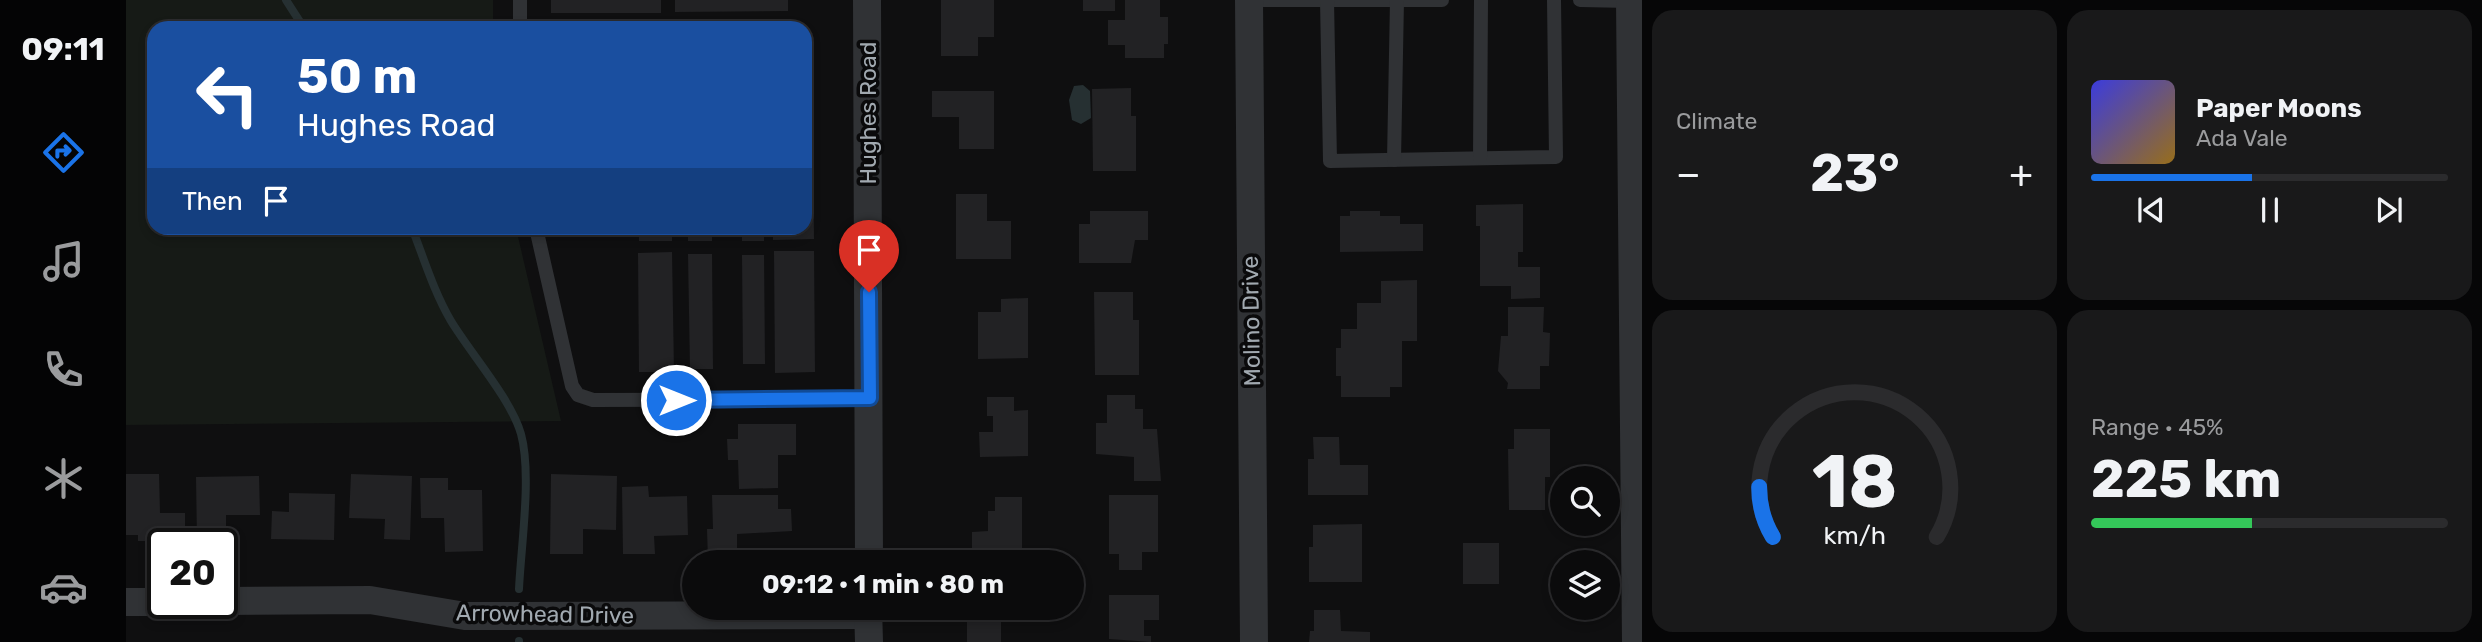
<!DOCTYPE html>
<meta charset="utf-8">
<style>
:root{--surface:#0b0b0c;--page:#19191a;--text:#f1f3f6;--muted:#9a9b9d;--line:#2b2b2d;--accent:#1a73e8}
body{margin:0;font-family:Rubik,sans-serif;background:var(--page);color:var(--text);height:100vh;display:flex;flex-direction:column;font-size:26px;white-space:nowrap}
*{box-sizing:border-box;margin:0}
p{font-size:23px;color:var(--muted)}
.icon{flex:none;width:38px;height:38px;fill:none;stroke:currentColor;stroke-width:2;stroke-linecap:round;stroke-linejoin:round}
.map{position:relative;flex:1;overflow:hidden}
.side{display:flex;flex-direction:column;gap:10px;padding:10px;background:#060607;width:840px}
.side>*{flex:none}
.banner{position:absolute;left:21px;top:21px;width:665px;height:214px;border-radius:21px;box-shadow:0 4px 10px #0003,0 0 0 2px var(--line);background:#1a4fa0;color:#fff;overflow:hidden}
.controls{position:absolute;left:1424px;top:466px;display:grid;gap:14px}
.controls a{display:grid;place-items:center;width:70px;height:70px;border-radius:50%;background:var(--surface);box-shadow:0 4px 10px #0003,0 0 0 2px var(--line);font-size:35px}
.speed{position:absolute;left:21px;top:528px;display:flex;gap:14px;font-size:35px;font-weight:700;text-align:center}
.speed>*{display:grid;place-content:center;width:91px;height:91px;border-radius:50%;background:var(--surface);box-shadow:0 4px 10px #0003,0 0 0 2px var(--line);line-height:1}
.speed .limit{border:4px solid #111;border-radius:10px;background:#fff;color:#111}
.pin{position:absolute;display:grid;place-items:center;width:60px;height:60px;color:#fff;margin:-72px -30px;border-radius:50% 50% 50% 0;rotate:-45deg;box-shadow:0 0 7px #0007}
.pin .icon{rotate:45deg}
.me{position:absolute;width:77px;margin:-38px;rotate:90deg;stroke-linejoin:round;filter:drop-shadow(0 0 5px #0008)}
.turn{display:flex;align-items:center;gap:24px;height:147px;padding:0 35px;font-size:32px}
.turn .icon{width:91px;height:91px;stroke-width:2.5}
.turn b{display:block;font-size:49px;line-height:60px}
.then{display:flex;align-items:center;height:66px;padding:0 35px;background:#0003;gap:14px;font-size:26px}
.big{font-size:52px;font-weight:700;line-height:1.1}
.side .card{flex:1;display:flex;flex-direction:column;justify-content:center;gap:10px;min-width:0;padding:0 24px;border-radius:21px;background:var(--page)}
.side .dial{align-items:center;gap:0}
.dial svg{height:182px;overflow:visible;fill:none;stroke:var(--line);stroke-width:7;stroke-linecap:round;text-anchor:middle}
.dial text{fill:var(--text);stroke:none}
.song{display:flex;align-items:center;gap:21px}
.cover{width:84px;height:84px;border-radius:10px;background:linear-gradient(135deg,hsl(240 70% 55%),hsl(40 70% 35%))}
.played{height:7px;border-radius:4px;background:linear-gradient(90deg,var(--accent) 45%,var(--line) 45%)}
.keys{display:flex;justify-content:space-around;direction:ltr}
.heat{display:flex;justify-content:space-between;align-items:center;font-size:38px;direction:ltr}
.charge{height:10px;border-radius:5px;background:linear-gradient(90deg,#34c759 45%,var(--line) 0)}
.side .tiles{flex:1;display:grid;gap:10px;grid-template-columns:repeat(2,1fr)}
.trip{position:absolute;left:556px;top:550px;width:402px;height:70px;border-radius:35px;background:var(--surface);box-shadow:0 4px 10px #0003,0 0 0 2px var(--line);font-weight:700;line-height:70px;text-align:center}
main{display:flex;flex:1;min-height:0}
.tab-bar{display:flex;flex-direction:column;width:126px;justify-content:space-around;align-items:center;background:#040405;color:var(--muted)}
.tab-bar .icon{width:49px;height:49px}
.tab-bar .current{color:var(--accent)}
.tab-bar b{font-size:32px;color:var(--text)}
.map>svg:first-child{display:block}
</style>
<main>
<nav class="tab-bar">
<b>09:11</b>
<svg class="icon current" aria-label="directions" viewBox="0 0 24 24"><path d="M12 3l9 9-9 9-9-9zM9 14v-3h6M13 9l2 2-2 2"/></svg>
<svg class="icon" aria-label="music" viewBox="0 0 24 24"><path d="M9 18V5l10-2v13"/><circle cx="6" cy="18" r="3"/><circle cx="16" cy="16" r="3"/></svg>
<svg class="icon" aria-label="phone" viewBox="0 0 24 24"><path d="M5 4h4l2 5-3 2q2 4 5 5l2-3 5 2v4C11 20 4 13 5 4z"/></svg>
<svg class="icon" aria-label="climate" viewBox="0 0 24 24"><path d="M12 3v18M4 7l16 10M4 17L20 7"/></svg>
<svg class="icon" aria-label="car" viewBox="0 0 24 24"><path d="M5 17H2v-5l4-1 3-4h7l3 4 3 1v5h-3M9 17h6M6 11h13"/><circle cx="7" cy="17" r="2"/><circle cx="17" cy="17" r="2"/></svg>
</nav>
<div class="map">
<svg width="1516" height="642" viewBox="0 0 1516 642">
<rect width="100%" height="100%" fill="#0f0f10"/>
<path fill="#161a16" d="M 0,0 L 367,0 L 367,28 L 28,28 L 28,228 L 390,228 L 435,421 L 0,425 Z"/>
<path fill="#263032" d="M 957,85 L 964,91 L 965,118 L 955,124 L 946,120 L 943,100 L 948,86 Z"/>
<g fill="none" stroke-linecap="round" stroke-linejoin="round">
<g stroke="#263032" stroke-width="8">
<path d="M 160,0 L 178,28"/>
<path d="M 286,228 C 298,259 308,292 325,321 C 345,354 385,399 395,434 C 406,474 395,546 393,589"/>
<path d="M 393,642 L 393,641"/>
</g>
</g>
<g fill="#222224">
<rect x="425" y="0" width="110" height="13"/>
<path d="M 549,0 L 662,0 L 662,11 L 549,12 Z"/>
<path d="M 815,0 L 868,0 L 868,37 L 852,37 L 852,56 L 815,56 Z"/>
<rect x="957" y="0" width="32" height="11"/>
<path d="M 999,0 L 1034,0 L 1034,17 L 1042,17 L 1042,44 L 1038,44 L 1038,58 L 999,58 L 999,45 L 982,45 L 982,20 L 999,20 Z"/>
<path d="M 1005,88 L 1005,116 L 1010,116 L 1010,171 L 967,171 L 966,89 Z"/>
<path d="M 806,91 L 868,91 L 868,149 L 833,149 L 833,117 L 806,117 Z"/>
<path d="M 679,144 L 687,144 L 688,239 L 647,240 L 647,228 L 679,228 Z"/>
<path d="M 830,194 L 861,194 L 861,221 L 885,221 L 885,259 L 830,259 Z"/>
<path d="M 1397,204 L 1397,252 L 1392,252 L 1392,267 L 1414,267 L 1414,298 L 1385,299 L 1385,286 L 1354,286 L 1354,226 L 1350,226 L 1350,205 Z"/>
<path d="M 964,211 L 1022,211 L 1022,240 L 1009,240 L 1005,263 L 953,263 L 953,224 L 964,224 Z"/>
<path d="M 1224,211 L 1254,211 L 1254,216 L 1274,216 L 1274,224 L 1297,224 L 1297,251 L 1214,252 L 1214,216 L 1224,216 Z"/>
<rect x="513" y="228" width="33" height="13"/>
<rect x="562" y="228" width="24" height="13"/>
<rect x="616" y="228" width="22" height="13"/>
<path d="M 648,251 L 688,251 L 689,372 L 649,373 Z"/>
<path d="M 546,252 L 548,372 L 513,372 L 512,253 Z"/>
<path d="M 562,254 L 586,254 L 587,369 L 564,369 Z"/>
<path d="M 616,255 L 638,255 L 639,364 L 617,364 Z"/>
<path d="M 1291,280 L 1291,341 L 1276,341 L 1276,387 L 1264,387 L 1264,397 L 1215,397 L 1215,376 L 1210,376 L 1210,348 L 1215,348 L 1215,329 L 1231,329 L 1231,303 L 1255,303 L 1255,281 Z"/>
<path d="M 968,292 L 1007,292 L 1007,320 L 1013,320 L 1013,375 L 969,375 Z"/>
<path d="M 902,298 L 902,358 L 852,359 L 852,312 L 875,312 L 875,299 Z"/>
<path d="M 1382,307 L 1418,307 L 1417,332 L 1424,333 L 1423,366 L 1414,366 L 1414,389 L 1381,389 L 1382,383 L 1372,371 L 1375,336 L 1382,336 Z"/>
<path d="M 981,395 L 1009,395 L 1009,409 L 1017,409 L 1017,429 L 1031,429 L 1035,481 L 1008,481 L 1008,457 L 970,454 L 970,423 L 981,423 Z"/>
<path d="M 861,397 L 888,397 L 888,411 L 902,410 L 902,456 L 854,457 L 853,432 L 867,432 L 867,416 L 861,416 Z"/>
<path d="M 612,424 L 670,424 L 670,455 L 652,455 L 652,488 L 613,489 L 612,460 L 602,460 L 601,439 L 612,439 Z"/>
<path d="M 1388,429 L 1424,429 L 1424,477 L 1419,477 L 1419,510 L 1383,510 L 1382,449 L 1388,449 Z"/>
<path d="M 1187,437 L 1213,437 L 1214,465 L 1242,465 L 1242,495 L 1182,495 L 1182,459 L 1188,459 Z"/>
<path d="M 0,474 L 33,474 L 34,513 L 59,513 L 59,541 L 12,541 L 12,535 L 0,535 Z"/>
<path d="M 225,474 L 286,476 L 284,540 L 258,539 L 259,519 L 223,518 Z"/>
<path d="M 425,474 L 491,476 L 490,530 L 457,529 L 457,554 L 424,554 Z"/>
<path d="M 133,476 L 134,515 L 100,515 L 100,539 L 71,540 L 70,477 Z"/>
<path d="M 294,478 L 322,478 L 322,490 L 356,490 L 357,551 L 319,552 L 318,518 L 295,518 Z"/>
<path d="M 522,486 L 523,497 L 561,496 L 562,535 L 528,536 L 529,554 L 497,554 L 496,487 Z"/>
<path d="M 163,493 L 209,494 L 208,540 L 145,539 L 146,511 L 163,512 Z"/>
<path d="M 586,495 L 652,495 L 652,509 L 665,509 L 666,531 L 611,534 L 611,561 L 582,561 L 581,529 L 587,529 Z"/>
<path d="M 983,495 L 1032,495 L 1032,552 L 1016,552 L 1016,570 L 993,570 L 993,554 L 983,554 Z"/>
<path d="M 869,497 L 896,497 L 896,557 L 846,557 L 846,532 L 862,531 L 862,511 L 869,511 Z"/>
<path d="M 1236,524 L 1236,582 L 1183,582 L 1183,547 L 1187,547 L 1187,525 Z"/>
<rect x="1337" y="543" width="36" height="41"/>
<path d="M 983,595 L 1033,595 L 1033,620 L 1018,620 L 1018,636 L 1025,636 L 1025,642 L 983,639 Z"/>
<path d="M 825,607 L 875,607 L 875,642 L 841,642 L 841,621 L 825,621 Z"/>
<path d="M 1188,610 L 1214,610 L 1215,631 L 1244,632 L 1244,642 L 1183,642 L 1184,631 L 1188,631 Z"/>
</g>
<g fill="none" stroke-linecap="round" stroke-linejoin="round">
<g stroke="#303235" stroke-width="14">
<path d="M 394,0 L 394,28"/>
<path d="M 1123,0 L 1316,0"/>
<path d="M 1201,0 L 1204,161 L 1430,157 L 1428,0"/>
<path d="M 1454,0 L 1504,1"/>
<path d="M 1354,158 L 1355,0"/>
<path d="M 1268,160 L 1271,0"/>
<path d="M 410,228 L 446,386 L 452,395 L 467,400 L 744,399"/>
</g>
<g stroke="#303235" stroke-width="28">
<path d="M 741,0 L 743,562"/>
<path d="M 1123,0 L 1128,642"/>
<path d="M 1504,0 L 1510,642"/>
<path d="M 96,601 L 244,600 L 339,616 L 742,615"/>
<path d="M 0,602 L 37,602"/>
<path d="M 742,607 L 743,642"/>
</g>
</g>
<g fill="none" stroke-linecap="round" stroke-linejoin="round">
<defs>
<path id="route" d="M 550,400 L 744,398 L 743,292"/>
</defs>
<use href="#route" stroke="#114b97" stroke-width="18"/>
<use href="#route" stroke="#1a73e8" stroke-width="12"/>
</g>
<g text-anchor="middle" stroke-width="7" stroke-linejoin="round" paint-order="stroke">
<g font-size="23" fill="#a1a9b0" stroke="#0a0a0b">
<text transform="translate(742 113) rotate(-90)" y="8">Hughes Road</text>
<text transform="translate(1125 321) rotate(-91)" y="8">Molino Drive</text>
<text transform="translate(419 614) rotate(1)" y="8">Arrowhead Drive</text>
</g>
</g>
</svg>
<div class="controls">
<a><svg class="icon" aria-label="search" viewBox="0 0 24 24"><circle cx="10" cy="10" r="6"/><path d="M15 15l6 6"/></svg></a>
<a><svg class="icon" aria-label="layers" viewBox="0 0 24 24"><path d="M12 4l9 5-9 5-9-5zM3 14l9 5 9-5"/></svg></a>
</div>
<div class="speed"><div class="limit">20</div></div>
<div class="pin" style="left:743px;top:292px;background:#d93025"><svg class="icon" aria-label="arrive" viewBox="0 0 24 24"><path d="M6 21V4h12l-3 4 3 4H6"/></svg></div>
<svg class="me" style="left:550px;top:400px" viewBox="-20 -20 40 40"><circle r="17" fill="#1a73e8" stroke="#fff" stroke-width="3"/><path d="M0-11L8 9 0 5-8 9z" fill="#fff"/></svg>
<div class="trip">09:12 · 1 min · 80 m</div>
<div class="banner">
<div class="turn"><svg class="icon" aria-label="left" viewBox="0 0 24 24"><path d="M17 20v-9H6M10 6l-5 5 5 5"/></svg><div><b>50 m</b>Hughes Road</div></div>
<div class="then">Then<svg class="icon" aria-label="arrive" viewBox="0 0 24 24"><path d="M6 21V4h12l-3 4 3 4H6"/></svg></div>
</div>
</div>
<section class="side">
<div class="tiles">
<div class="card"><p>Climate</p>
<div class="heat"><a>−</a><b class="big">23°</b><a>+</a></div>
</div>
<div class="card">
<div class="song"><i class="cover"></i><div><b>Paper Moons</b><p>Ada Vale</p></div></div>
<div class="played"></div>
<div class="keys"><svg class="icon" aria-label="previous" viewBox="0 0 24 24"><path d="M18 5L8 12l10 7zM5 5v14"/></svg><svg class="icon" aria-label="pause" viewBox="0 0 24 24"><path d="M8 5v14M16 5v14"/></svg><svg class="icon" aria-label="next" viewBox="0 0 24 24"><path d="M6 5l10 7-10 7zM19 5v14"/></svg></div>
</div>
<div class="card dial"><svg viewBox="0 0 100 80">
<path d="M14 69A42 42 0 1 1 86 69"/>
<path d="M14 69A42 42 0 0 1 8 47" stroke="#1a73e8"/>
<text x="50" y="56" font-size="32" font-weight="700">18</text>
<text x="50" y="72" font-size="11">km/h</text>
</svg></div>
<div class="card"><p>Range · 45%</p><b class="big">225 km</b><div class="charge"></div></div>
</div>
</section>
</main>
